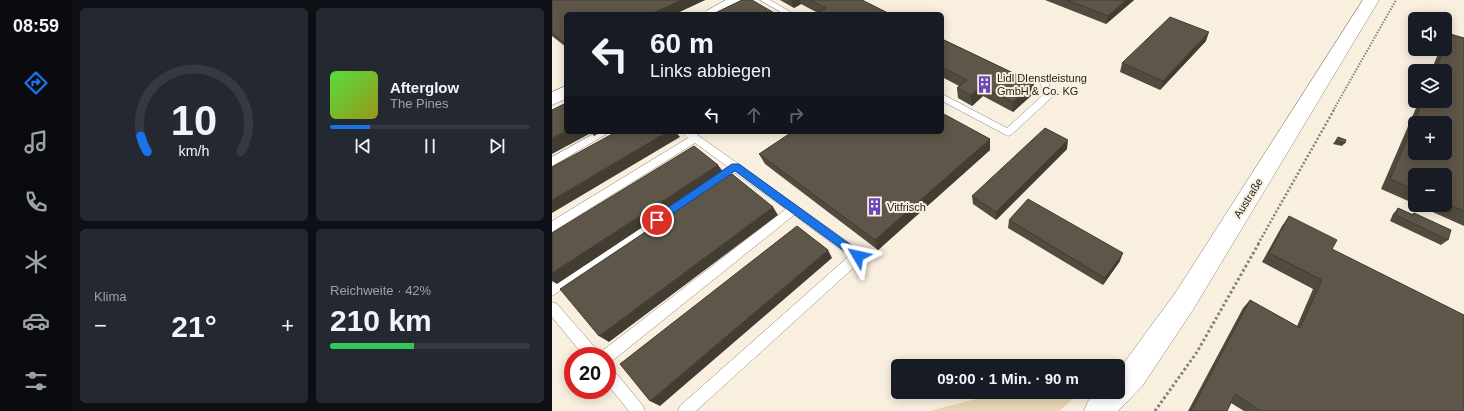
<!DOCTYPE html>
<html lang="de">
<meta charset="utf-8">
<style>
:root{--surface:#171b24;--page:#242831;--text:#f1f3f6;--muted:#9ea1a6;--line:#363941;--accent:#1a73e8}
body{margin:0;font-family:Helvetica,sans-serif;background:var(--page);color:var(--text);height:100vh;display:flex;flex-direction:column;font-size:15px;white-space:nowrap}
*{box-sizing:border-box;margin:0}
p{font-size:13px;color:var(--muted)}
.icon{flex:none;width:22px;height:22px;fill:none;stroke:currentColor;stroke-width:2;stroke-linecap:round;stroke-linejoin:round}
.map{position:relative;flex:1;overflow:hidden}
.side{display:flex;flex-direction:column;gap:8px;padding:8px;background:#0d0f14;width:480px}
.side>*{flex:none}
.guide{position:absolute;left:12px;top:12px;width:380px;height:122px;border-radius:6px;box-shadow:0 2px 10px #0003;background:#171b24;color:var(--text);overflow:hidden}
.controls{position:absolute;left:856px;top:12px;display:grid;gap:8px}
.controls a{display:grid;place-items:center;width:44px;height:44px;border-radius:6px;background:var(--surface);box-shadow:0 2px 10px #0003;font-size:20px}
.speed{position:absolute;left:12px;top:347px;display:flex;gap:8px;font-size:20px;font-weight:700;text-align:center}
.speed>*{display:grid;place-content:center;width:52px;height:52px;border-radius:50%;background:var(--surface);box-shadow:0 2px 10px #0003;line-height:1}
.speed .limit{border:6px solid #d22;background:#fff;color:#111}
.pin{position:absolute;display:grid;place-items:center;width:34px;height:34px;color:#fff;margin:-17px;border:2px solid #fff;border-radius:50%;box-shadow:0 1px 4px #0007}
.me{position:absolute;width:44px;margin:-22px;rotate:306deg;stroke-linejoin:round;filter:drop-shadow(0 0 3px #0008)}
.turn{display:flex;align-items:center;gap:14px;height:84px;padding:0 20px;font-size:18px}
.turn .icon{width:52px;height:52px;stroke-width:2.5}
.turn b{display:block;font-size:28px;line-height:34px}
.lanes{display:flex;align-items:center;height:38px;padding:0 20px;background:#0003;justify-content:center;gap:20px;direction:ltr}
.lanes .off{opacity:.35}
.big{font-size:30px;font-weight:800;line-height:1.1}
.side .widget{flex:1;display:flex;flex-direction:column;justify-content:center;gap:6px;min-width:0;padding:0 14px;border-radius:6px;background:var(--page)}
.side .dial{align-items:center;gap:0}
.dial svg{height:104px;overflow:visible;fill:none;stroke:var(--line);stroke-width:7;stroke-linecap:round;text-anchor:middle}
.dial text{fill:var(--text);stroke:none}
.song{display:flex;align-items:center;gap:12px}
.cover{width:48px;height:48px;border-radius:6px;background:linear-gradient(135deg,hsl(110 70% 55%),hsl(60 70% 35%))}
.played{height:4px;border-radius:2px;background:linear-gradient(90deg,var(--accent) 20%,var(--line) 20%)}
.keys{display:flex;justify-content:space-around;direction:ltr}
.heat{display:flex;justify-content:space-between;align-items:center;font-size:22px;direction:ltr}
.charge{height:6px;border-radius:3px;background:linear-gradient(90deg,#34c759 42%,var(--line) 0)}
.side .tiles{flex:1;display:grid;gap:8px;grid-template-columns:repeat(2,1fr)}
.trip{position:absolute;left:339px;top:359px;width:234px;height:40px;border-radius:6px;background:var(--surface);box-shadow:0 2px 10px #0003;font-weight:800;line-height:40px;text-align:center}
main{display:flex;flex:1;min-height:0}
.tabs{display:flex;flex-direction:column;width:72px;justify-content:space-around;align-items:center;background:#090b0e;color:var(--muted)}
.tabs .icon{width:28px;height:28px}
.tabs .on{color:var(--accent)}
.tabs b{font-size:18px;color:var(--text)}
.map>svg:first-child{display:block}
</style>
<main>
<nav class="tabs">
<b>08:59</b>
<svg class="icon on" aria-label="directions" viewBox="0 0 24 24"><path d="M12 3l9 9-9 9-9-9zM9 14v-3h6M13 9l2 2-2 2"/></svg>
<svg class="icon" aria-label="music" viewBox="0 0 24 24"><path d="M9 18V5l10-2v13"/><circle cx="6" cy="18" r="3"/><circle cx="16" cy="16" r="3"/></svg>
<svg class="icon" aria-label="phone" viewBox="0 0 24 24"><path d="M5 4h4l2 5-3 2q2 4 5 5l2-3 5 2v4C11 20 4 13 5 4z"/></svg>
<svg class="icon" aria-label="climate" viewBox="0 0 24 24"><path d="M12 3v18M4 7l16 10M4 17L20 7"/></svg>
<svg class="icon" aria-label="car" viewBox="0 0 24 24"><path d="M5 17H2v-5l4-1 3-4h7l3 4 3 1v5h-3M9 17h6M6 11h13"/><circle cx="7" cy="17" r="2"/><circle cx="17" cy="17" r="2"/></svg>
<svg class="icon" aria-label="filters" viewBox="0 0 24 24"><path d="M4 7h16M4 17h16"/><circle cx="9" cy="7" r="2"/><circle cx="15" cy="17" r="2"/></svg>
</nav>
<section class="side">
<div class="tiles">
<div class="widget dial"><svg viewBox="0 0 100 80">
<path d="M14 69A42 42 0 1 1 86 69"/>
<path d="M14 69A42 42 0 0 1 9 57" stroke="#1a73e8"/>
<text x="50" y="56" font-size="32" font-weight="700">10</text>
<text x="50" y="72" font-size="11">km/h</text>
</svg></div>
<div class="widget">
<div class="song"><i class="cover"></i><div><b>Afterglow</b><p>The Pines</p></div></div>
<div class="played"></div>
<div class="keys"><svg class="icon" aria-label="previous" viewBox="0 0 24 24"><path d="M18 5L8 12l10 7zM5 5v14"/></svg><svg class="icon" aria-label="pause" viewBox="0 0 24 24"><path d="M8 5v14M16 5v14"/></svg><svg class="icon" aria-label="next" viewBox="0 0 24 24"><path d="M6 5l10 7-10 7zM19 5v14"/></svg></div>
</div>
<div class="widget"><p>Klima</p>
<div class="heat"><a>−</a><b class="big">21°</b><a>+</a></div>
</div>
<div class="widget"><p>Reichweite · 42%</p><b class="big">210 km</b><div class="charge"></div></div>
</div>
</section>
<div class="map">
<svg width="912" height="411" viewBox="0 0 912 411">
<rect width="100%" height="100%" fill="#f9efdf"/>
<path fill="#e9d6b5" d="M 452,392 L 529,392 L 507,411 L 377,411 Z"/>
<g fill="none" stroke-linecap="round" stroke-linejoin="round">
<defs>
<g id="lane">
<path d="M 208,0 L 218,0 L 242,14 L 232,14 Z"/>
<path d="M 493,81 L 497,84 L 501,96 L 499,98 L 459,135 L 456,136 L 390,101 L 390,94 L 455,128 L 491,95 L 489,84 Z"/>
<path d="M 45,132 L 58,132 L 0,166 L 0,157 Z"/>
<path d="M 130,132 L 142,132 L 147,136 L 310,252 L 312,256 L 310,260 L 144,411 L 126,411 L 128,406 L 297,256 L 242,215 L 60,361 L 55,363 L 55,356 L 48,356 L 50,351 L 234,209 L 183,173 L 0,296 L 0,283 L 176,167 L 143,143 L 0,232 L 0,221 L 136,138 Z"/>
<path d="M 0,302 L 5,304 L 46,351 L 48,356 L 32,356 L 0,317 Z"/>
<path d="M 55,366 L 60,368 L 91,406 L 93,411 L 77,411 L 55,384 Z"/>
</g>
<g id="street">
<path d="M 174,0 L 193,0 C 183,13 165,14 151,14 L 154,11 Z"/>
<path d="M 14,86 L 14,99 L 0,105 L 0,92 Z"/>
</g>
<path id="secondary" d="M 811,0 L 827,0 L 642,308 L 591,385 L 566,411 L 532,411 L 536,401 L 545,392 L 566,392 L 566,371 L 624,292 Z"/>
</defs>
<use href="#lane" stroke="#8c8475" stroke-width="1"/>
<use href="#street" stroke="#8c8475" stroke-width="1"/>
<use href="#secondary" stroke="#8c8475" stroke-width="1"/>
<path stroke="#868075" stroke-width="2" stroke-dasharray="1.5 1.5" stroke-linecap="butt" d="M 782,109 L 844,0"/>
<path stroke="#868075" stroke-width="2.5" stroke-dasharray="2 2" stroke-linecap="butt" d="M 706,244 L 783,108"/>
<path stroke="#868075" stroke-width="3" stroke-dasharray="2.5 2.5" stroke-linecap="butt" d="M 603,411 L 645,352 L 707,243"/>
<use href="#lane" fill="#fff" fill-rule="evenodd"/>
<use href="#street" fill="#fff" fill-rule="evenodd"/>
<use href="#secondary" fill="#fff" fill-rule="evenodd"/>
</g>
<g fill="#514a3e">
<path d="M 0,0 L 153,0 L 123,14 L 14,14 L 14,47 L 0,36 Z"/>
<path d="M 228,0 L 310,0 L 338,14 L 266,14 L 266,13 L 249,4 L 242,8 Z"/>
<path d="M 493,0 L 582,0 L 554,24 Z"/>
<path d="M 898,34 L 912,38 L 912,226 L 865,205 L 893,205 L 893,175 L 863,175 L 863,204 L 829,189 L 867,101 L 893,101 L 893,71 L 879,71 L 888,49 L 893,49 L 893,41 Z"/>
<path d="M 390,39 L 482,83 L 481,94 L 461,112 L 431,96 L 420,106 L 406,98 L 405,88 L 407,86 L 390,77 Z"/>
<path d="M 654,41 L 608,90 L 568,72 L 570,63 Z"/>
<path d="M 786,137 L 793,143 L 790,146 L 781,144 Z"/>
<path d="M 515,149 L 444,220 L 421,204 L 420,196 Z"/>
<path d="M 438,150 L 326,250 L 213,164 L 207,154 Z"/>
<path d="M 846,208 L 860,214 L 862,213 L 896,240 L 889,245 L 838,221 L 841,214 Z"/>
<path d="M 737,216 L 780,249 L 912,411 L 692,411 L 679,403 L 675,411 L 636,411 L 691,308 L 698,300 L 745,326 L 761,289 L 710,262 L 730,226 Z"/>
<path d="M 457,220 L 568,261 L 551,285 L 456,228 Z"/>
</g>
<g fill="#423c32">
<path d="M 130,0 L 153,0 L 123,14 L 99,14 Z"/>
<path d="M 239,0 L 248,0 L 249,4 L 242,8 Z"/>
<path d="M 574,0 L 582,0 L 554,24 L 556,16 Z"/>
<path d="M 657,32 L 654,41 L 608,90 L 611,81 Z"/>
<path d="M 482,83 L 481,94 L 461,112 L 461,102 Z"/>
<path d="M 430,86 L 431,96 L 420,106 L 419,95 Z"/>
<path d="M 14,131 L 14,132 L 38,132 L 39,133 L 0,154 L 0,138 Z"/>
<path d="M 39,132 L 49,132 L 42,136 Z"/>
<path d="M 115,132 L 124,132 L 128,137 L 0,213 L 0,200 Z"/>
<path d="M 438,139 L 438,150 L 326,250 L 323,240 Z"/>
<path d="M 516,140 L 515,149 L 444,220 L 444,212 Z"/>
<path d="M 166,165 L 172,173 L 5,284 L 0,281 L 0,273 Z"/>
<path d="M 221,207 L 226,215 L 57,342 L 47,336 Z"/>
<path d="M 276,250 L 280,258 L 108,406 L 98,401 Z"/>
<path d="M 571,253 L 568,261 L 551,285 L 553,278 Z"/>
</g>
<g fill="#5e5648" stroke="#423c32" fill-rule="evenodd">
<path d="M 0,0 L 130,0 L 99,14 L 14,14 L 14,44 L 0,33 Z"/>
<path d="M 190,0 L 200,0 L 224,14 L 161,14 Z"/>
<path d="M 258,0 L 310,0 L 338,14 L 266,14 L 265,13 L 274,8 Z"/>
<path d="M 515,0 L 574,0 L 556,16 Z"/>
<path d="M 618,17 L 657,32 L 611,81 L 570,63 Z"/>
<path d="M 898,34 L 912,38 L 912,211 L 893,203 L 893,175 L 863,175 L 863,190 L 838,179 L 871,101 L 893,101 L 893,71 L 883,71 L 892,49 L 893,49 L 893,47 ZM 863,123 L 893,123 L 893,153 L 863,153 Z"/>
<path d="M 390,39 L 482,83 L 461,102 L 430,86 L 419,95 L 405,88 L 415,80 L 390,67 Z"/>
<path d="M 14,103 L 14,131 L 0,138 L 0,110 Z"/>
<path d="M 390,113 L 438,139 L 323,240 L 207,154 L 240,132 L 390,132 Z"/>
<path d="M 493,128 L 516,140 L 444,212 L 420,196 Z"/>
<path d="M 64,132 L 115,132 L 0,200 L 0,167 Z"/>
<path d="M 786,137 L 794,140 L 793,143 L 784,141 Z"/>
<path d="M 142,146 L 166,165 L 0,273 L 0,233 Z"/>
<path d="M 180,174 L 221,207 L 47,336 L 8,289 Z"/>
<path d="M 476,199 L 571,253 L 553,278 L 457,220 Z"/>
<path d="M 846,208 L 861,215 L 862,213 L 899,230 L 896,240 L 844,215 Z"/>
<path d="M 737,216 L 785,240 L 780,249 L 912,315 L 912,411 L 709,411 L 683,394 L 675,411 L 639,411 L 698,300 L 748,328 L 770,280 L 717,253 Z"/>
<path d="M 245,226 L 276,250 L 98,401 L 68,364 Z"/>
</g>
<path fill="#1a73e8" stroke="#114b97" d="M 180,164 L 187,164 L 310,253 L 311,256 L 310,259 L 303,259 L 183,171 L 108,222 L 102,222 L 102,217 Z"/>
<defs>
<symbol id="building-bare" viewBox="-9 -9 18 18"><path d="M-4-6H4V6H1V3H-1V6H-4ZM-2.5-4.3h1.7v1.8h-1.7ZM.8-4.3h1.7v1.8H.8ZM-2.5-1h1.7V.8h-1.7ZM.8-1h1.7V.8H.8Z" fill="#6945be" stroke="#f9efdf" stroke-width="2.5" paint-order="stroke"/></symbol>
</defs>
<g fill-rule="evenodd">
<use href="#building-bare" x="420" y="72" width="25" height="25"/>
<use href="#building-bare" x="310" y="194" width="25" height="25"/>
</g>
<g text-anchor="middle" stroke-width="4" stroke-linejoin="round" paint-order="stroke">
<g font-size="11" fill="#201d17" stroke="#f9efdf" text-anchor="start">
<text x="445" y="82">Lidl DIenstleistung<tspan x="445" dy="13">GmbH &amp; Co. KG</tspan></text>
<text x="335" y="211">Vitfrisch</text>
</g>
<g font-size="11" fill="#201d17" stroke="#f9efdf">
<text transform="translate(696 198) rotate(-58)" y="4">Austraße</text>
</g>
</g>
</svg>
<div class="controls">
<a><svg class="icon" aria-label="sound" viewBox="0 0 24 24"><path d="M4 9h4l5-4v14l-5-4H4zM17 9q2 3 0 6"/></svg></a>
<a><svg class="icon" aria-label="layers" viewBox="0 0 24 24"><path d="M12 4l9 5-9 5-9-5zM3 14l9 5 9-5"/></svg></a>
<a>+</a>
<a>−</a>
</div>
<div class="speed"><div class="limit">20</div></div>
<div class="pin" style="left:105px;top:220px;background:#d93025"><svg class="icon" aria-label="arrive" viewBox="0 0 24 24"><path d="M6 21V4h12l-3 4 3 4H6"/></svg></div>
<svg class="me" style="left:306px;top:256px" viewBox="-20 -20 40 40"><path d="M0-17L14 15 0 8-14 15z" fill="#1a73e8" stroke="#fff" stroke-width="4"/></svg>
<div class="trip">09:00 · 1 Min. · 90 m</div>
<div class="guide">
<div class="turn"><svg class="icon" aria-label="left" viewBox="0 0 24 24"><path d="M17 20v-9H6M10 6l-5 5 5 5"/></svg><div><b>60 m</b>Links abbiegen</div></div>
<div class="lanes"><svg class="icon" aria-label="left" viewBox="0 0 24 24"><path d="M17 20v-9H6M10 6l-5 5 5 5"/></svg><svg class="icon off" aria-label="ahead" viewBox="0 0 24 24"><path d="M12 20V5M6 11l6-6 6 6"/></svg><svg class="icon off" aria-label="right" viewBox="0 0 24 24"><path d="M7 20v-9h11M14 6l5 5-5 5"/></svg></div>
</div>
</div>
</main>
